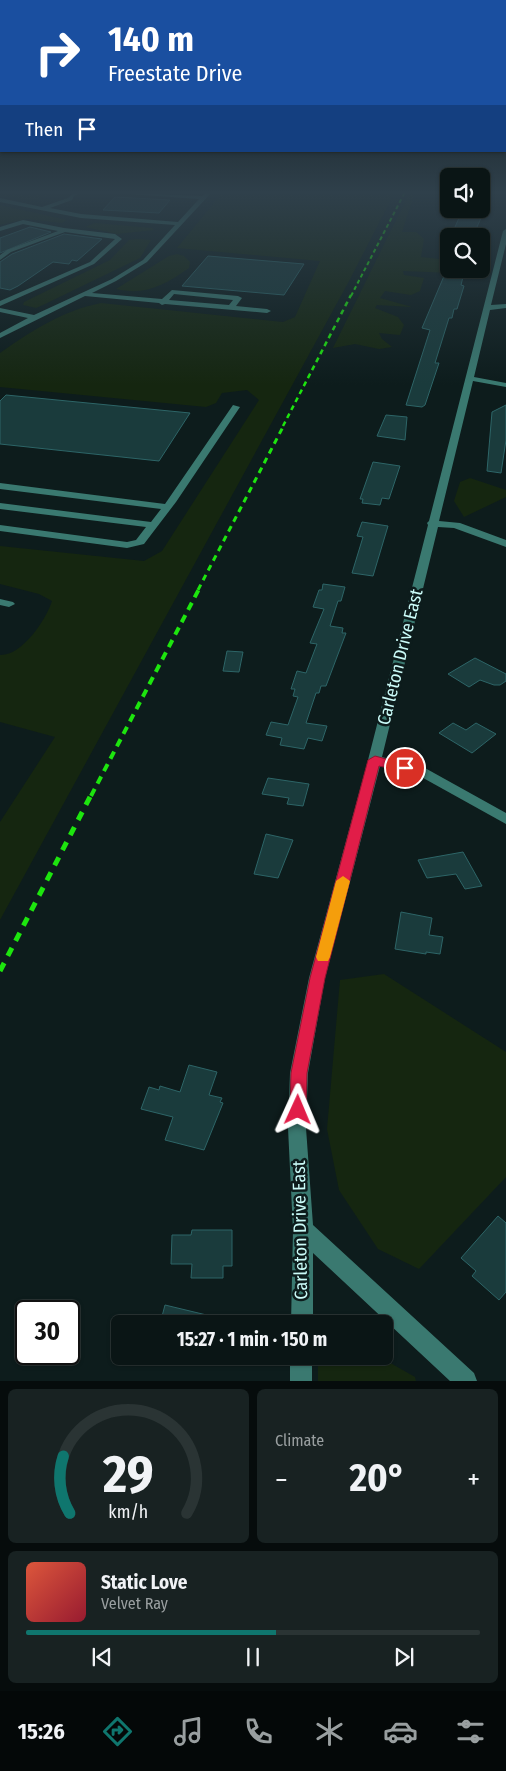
<!DOCTYPE html>
<meta charset="utf-8">
<style>
:root{--surface:#0a1515;--page:#182222;--text:#f1f3f6;--muted:#999fa0;--line:#2a3434;--accent:#0f766e}
body{margin:0;font-family:"Fira Sans Condensed",sans-serif;background:var(--page);color:var(--text);height:100vh;display:flex;flex-direction:column;font-size:19px;white-space:nowrap}
*{box-sizing:border-box;margin:0}
p{font-size:16px;color:var(--muted)}
.icon{flex:none;width:28px;height:28px;fill:none;stroke:currentColor;stroke-width:2;stroke-linecap:round;stroke-linejoin:round}
.map{position:relative;height:1381px;overflow:hidden}
.side{display:flex;flex-direction:column;gap:8px;padding:8px;background:#060c0c;flex:1}
.side>*{flex:none}
.hud{position:absolute;left:0px;top:0px;width:506px;height:152px;box-shadow:0 1px 4px #0004,0 0 0 1px var(--line);background:#1a4fa0;color:#fff;overflow:hidden}
.fabs{position:absolute;left:440px;top:168px;display:grid;gap:10px}
.fabs a{display:grid;place-items:center;width:50px;height:50px;border-radius:8px;background:var(--surface);box-shadow:0 1px 4px #0004,0 0 0 1px var(--line);font-size:25px}
.speed{position:absolute;left:15px;top:1300px;display:flex;gap:10px;font-size:25px;font-weight:700;text-align:center}
.speed>*{display:grid;place-content:center;width:65px;height:65px;border-radius:50%;background:var(--surface);box-shadow:0 1px 4px #0004,0 0 0 1px var(--line);line-height:1}
.speed .limit{border:2px solid #111;border-radius:8px;background:#fff;color:#111}
.pin{position:absolute;display:grid;place-items:center;width:42px;height:42px;color:#fff;margin:-21px;border:2px solid #fff;border-radius:50%;box-shadow:0 1px 5px #0007}
.me{position:absolute;width:55px;margin:-28px;rotate:1deg;stroke-linejoin:round;filter:drop-shadow(0 0 4px #0008)}
.turn{display:flex;align-items:center;gap:18px;height:105px;padding:0 25px;font-size:22px}
.turn .icon{width:65px;height:65px;stroke-width:2.5}
.turn b{display:block;font-size:35px;line-height:42px}
.then{display:flex;align-items:center;height:48px;padding:0 25px;background:#0003;gap:10px;font-size:19px}
.big{font-size:38px;font-weight:700;line-height:1.1}
.side .tile{flex:1;display:flex;flex-direction:column;justify-content:center;gap:8px;min-width:0;padding:0 18px;border-radius:8px;background:var(--page)}
.side .dial{align-items:center;gap:0}
.dial svg{height:130px;overflow:visible;fill:none;stroke:var(--line);stroke-width:7;stroke-linecap:round;text-anchor:middle}
.dial text{fill:var(--text);stroke:none}
.song{display:flex;align-items:center;gap:15px}
.cover{width:60px;height:60px;border-radius:8px;background:linear-gradient(135deg,hsl(10 70% 55%),hsl(350 70% 35%))}
.played{height:5px;border-radius:2px;background:linear-gradient(90deg,var(--accent) 55%,var(--line) 55%)}
.keys{display:flex;justify-content:space-around;direction:ltr}
.heat{display:flex;justify-content:space-between;align-items:center;font-size:28px;direction:ltr}
.side .tiles{flex:1;display:grid;gap:8px;grid-template-columns:1fr 1fr}
.tile:last-child{grid-column:span 2}
.trip{position:absolute;left:111px;top:1315px;width:282px;height:50px;border-radius:8px;background:var(--surface);box-shadow:0 1px 4px #0004,0 0 0 1px var(--line);font-weight:700;line-height:50px;text-align:center}
.tab-bar{display:flex;height:80px;justify-content:space-around;align-items:center;background:#040808;color:var(--muted)}
.tab-bar .icon{width:35px;height:35px}
.tab-bar .selected{color:var(--accent)}
.tab-bar b{font-size:22px;color:var(--text)}
.map>svg:first-child{display:block}
</style>
<div class="map">
<svg width="506" height="1381" viewBox="0 0 506 1381">
<rect width="100%" height="100%" fill="#0d1c1c"/>
<g fill="#152610">
<path d="M 0,192 L 61,192 L 32,201 L 0,195 Z"/>
<path d="M 223,192 L 395,192 L 348,283 L 0,920 L 0,822 L 55,737 L 0,722 L 0,655 C 22,656 46,620 52,601 L 39,594 L 0,584 L 0,546 L 144,561 L 162,551 L 259,400 L 247,390 L 222,393 L 216,403 L 206,407 L 0,387 L 0,353 C 33,330 62,311 101,303 L 283,322 L 295,317 L 320,261 L 177,248 Z"/>
<path d="M 410,192 L 415,192 L 402,232 L 416,232 L 424,239 L 421,257 L 449,260 L 449,269 L 481,269 L 481,264 L 483,269 L 477,274 L 403,271 L 404,275 L 424,278 L 420,291 L 411,295 L 385,291 L 380,298 L 412,307 L 377,305 L 375,308 L 398,317 L 404,325 L 400,335 L 379,333 L 382,339 L 392,347 L 379,349 L 355,344 L 333,348 Z"/>
<path d="M 0,205 L 67,220 L 62,223 L 26,219 L 0,225 Z"/>
<path d="M 95,223 L 152,228 L 154,230 L 117,234 L 85,227 Z"/>
<path d="M 137,239 L 151,240 L 140,258 L 43,305 L 36,308 L 23,305 L 24,302 L 110,260 L 129,240 Z"/>
<path d="M 177,254 L 184,256 L 190,262 L 189,268 C 165,285 145,296 116,289 L 169,256 Z"/>
<path d="M 470,478 L 506,490 L 506,497 L 464,517 L 454,501 L 460,482 Z"/>
<path d="M 384,974 L 506,1052 L 506,1177 L 419,1269 L 378,1249 L 339,1190 L 327,1129 L 340,980 Z"/>
<path d="M 318,1356 L 378,1356 L 415,1377 L 416,1381 L 318,1381 Z"/>
</g>
<g fill="#1a3b3c" stroke="#2d6567">
<path d="M 115,197 L 170,200 L 159,213 L 103,210 Z"/>
<path d="M 463,209 L 478,209 L 476,216 L 481,218 L 473,236 L 451,236 Z"/>
<path d="M 30,227 L 51,232 L 0,253 L 0,238 Z"/>
<path d="M 64,234 L 102,239 L 77,261 L 72,260 L 69,264 L 53,262 L 18,286 L 10,290 L 0,288 L 0,262 L 12,254 Z"/>
<path d="M 208,256 L 304,264 L 284,295 L 182,286 Z"/>
<path d="M 446,274 L 461,275 L 463,277 L 461,285 L 464,286 L 457,309 L 454,309 L 452,318 L 449,318 L 435,363 L 439,363 L 425,405 L 422,407 L 406,405 L 430,330 L 422,328 L 444,276 Z"/>
<path d="M 6,395 L 190,413 L 159,461 L 0,444 L 0,401 Z"/>
<path d="M 506,405 L 506,440 L 501,473 L 487,471 L 492,412 Z"/>
<path d="M 386,415 L 407,417 L 405,440 L 377,436 Z"/>
<path d="M 373,462 L 400,466 L 389,499 L 382,498 L 380,505 L 362,503 L 363,499 L 360,499 Z"/>
<path d="M 362,522 L 388,526 L 373,576 L 352,573 L 363,537 L 357,536 Z"/>
<path d="M 323,584 L 345,587 L 341,601 L 338,601 L 330,626 L 343,628 L 342,633 L 346,633 L 326,686 L 321,686 L 319,693 L 316,693 L 306,723 L 327,726 L 322,741 L 308,738 L 304,749 L 280,745 L 282,738 L 266,735 L 271,722 L 288,725 L 298,697 L 293,696 L 295,689 L 291,689 L 297,671 L 306,673 L 317,644 L 310,643 L 324,609 L 313,607 L 319,590 L 322,590 Z"/>
<path d="M 227,651 L 243,652 L 239,672 L 223,671 Z"/>
<path d="M 475,658 L 506,674 L 506,681 L 500,685 L 494,685 L 480,680 L 469,687 L 448,674 Z"/>
<path d="M 453,723 L 466,730 L 476,723 L 496,734 L 472,753 L 439,733 Z"/>
<path d="M 268,778 L 309,784 L 303,806 L 287,804 L 289,798 L 262,794 Z"/>
<path d="M 266,834 L 293,840 L 278,878 L 254,874 Z"/>
<path d="M 463,852 L 482,886 L 465,889 L 456,874 L 427,878 L 418,860 Z"/>
<path d="M 401,912 L 432,918 L 429,935 L 443,937 L 440,954 L 426,952 L 426,954 L 395,949 Z"/>
<path d="M 189,1065 L 217,1072 L 209,1095 L 222,1098 L 220,1102 L 223,1103 L 204,1150 L 165,1140 L 173,1117 L 141,1109 L 149,1087 L 159,1090 L 160,1086 L 180,1092 Z"/>
<path d="M 498,1216 L 506,1223 L 506,1292 L 499,1300 L 472,1276 L 476,1271 L 461,1258 Z"/>
<path d="M 192,1230 L 232,1230 L 232,1266 L 223,1266 L 223,1278 L 191,1278 L 192,1264 L 171,1264 L 172,1235 L 191,1235 Z"/>
<path d="M 165,1305 L 219,1318 L 218,1324 L 160,1324 Z"/>
</g>
<g fill="none" stroke-linecap="round" stroke-linejoin="round">
<g fill="#3a7970" fill-rule="evenodd">
<path d="M 74,192 L 82,192 L 74,196 L 72,200 L 50,208 L 81,214 L 178,222 L 199,199 L 101,192 L 202,196 L 206,192 L 212,192 L 147,262 L 116,281 L 92,293 L 162,299 L 172,290 L 238,296 L 242,298 L 236,306 L 267,309 L 271,311 L 267,313 L 165,304 L 162,305 L 159,303 L 85,296 L 0,338 L 0,333 L 28,318 L 0,312 L 0,308 L 34,315 L 112,279 L 143,260 L 175,225 L 81,218 L 0,202 L 0,198 L 42,207 L 68,198 ZM 174,294 L 233,300 L 229,305 L 169,300 Z"/>
<path d="M 23,220 L 64,228 L 115,234 L 122,239 L 94,264 L 0,306 L 0,301 L 90,262 L 115,239 L 65,232 L 11,252 L 0,260 L 0,255 L 7,250 L 58,231 L 23,224 L 0,231 L 0,227 Z"/>
<path d="M 506,229 L 506,244 L 491,305 L 506,304 L 506,308 L 490,310 L 474,377 L 506,383 L 506,387 L 473,381 L 439,521 L 460,523 L 506,540 L 506,547 L 454,528 L 438,527 L 382,757 L 425,768 L 506,813 L 506,824 L 416,774 L 380,766 L 325,978 L 308,1073 L 306,1128 L 313,1225 L 474,1373 L 477,1381 L 450,1381 L 313,1253 L 313,1324 L 291,1324 L 293,1230 L 288,1128 L 290,1073 L 309,978 L 368,760 L 428,525 L 427,523 L 429,521 L 503,231 Z"/>
<path d="M 233,405 L 240,407 L 176,502 L 144,544 L 127,548 L 0,531 L 0,525 L 127,542 L 136,540 L 146,527 L 0,509 L 0,503 L 151,522 L 161,509 L 0,489 L 0,483 L 165,504 Z"/>
<path d="M 0,599 L 13,602 L 15,604 L 9,607 L 0,605 Z"/>
<rect x="290" y="1356" width="22" height="25"/>
</g>
<path stroke="#1de50e" stroke-width="2" stroke-dasharray="4 3" stroke-linecap="butt" d="M 351,296 L 405,192"/>
<path stroke="#1de50e" stroke-width="2.5" stroke-dasharray="5 4" stroke-linecap="butt" d="M 283,426 L 351,295"/>
<path stroke="#1de50e" stroke-width="3" stroke-dasharray="6 5" stroke-linecap="butt" d="M 198,590 L 284,425"/>
<path stroke="#1de50e" stroke-width="4" stroke-dasharray="8 6" stroke-linecap="butt" d="M 91,796 L 199,589"/>
<path stroke="#1de50e" stroke-width="5" stroke-dasharray="9 8" stroke-linecap="butt" d="M 0,971 L 91,795"/>
</g>
<linearGradient id="sky" x2="0" y2="1"><stop stop-color="#070f0f"/><stop offset="0.5" stop-color="#2f404b"/><stop offset="1" stop-color="#2f404b" stop-opacity="0"/></linearGradient>
<rect width="506" height="385" fill="url(#sky)"/>
<path fill="#e11d48" stroke="#92132f" d="M 375,756 L 409,765 L 411,768 L 405,772 L 379,766 L 325,978 L 307,1073 L 306,1110 L 304,1115 L 298,1117 L 292,1115 L 290,1110 L 291,1073 L 310,978 L 368,760 Z"/>
<path fill="#f59e0b" d="M 343,876 L 350,881 L 330,957 L 328,961 L 318,961 L 316,957 L 336,881 Z"/>
<g text-anchor="middle" stroke-width="5" stroke-linejoin="round" paint-order="stroke">
<g font-size="18" fill="#cbfcf9" stroke="#0d1c1c">
<text transform="translate(400 657) rotate(-76)" y="6">Carleton Drive East</text>
<text transform="translate(300 1230) rotate(-91)" y="6">Carleton Drive East</text>
</g>
</g>
</svg>
<div class="fabs">
<a><svg class="icon" aria-label="sound" viewBox="0 0 24 24"><path d="M4 9h4l5-4v14l-5-4H4zM17 9q2 3 0 6"/></svg></a>
<a><svg class="icon" aria-label="search" viewBox="0 0 24 24"><circle cx="10" cy="10" r="6"/><path d="M15 15l6 6"/></svg></a>
</div>
<div class="speed"><div class="limit">30</div></div>
<div class="pin" style="left:405px;top:768px;background:#d93025"><svg class="icon" aria-label="arrive" viewBox="0 0 24 24"><path d="M6 21V4h12l-3 4 3 4H6"/></svg></div>
<svg class="me" style="left:298px;top:1110px" viewBox="-20 -20 40 40"><path d="M0-17L14 15 0 8-14 15z" fill="#e11d48" stroke="#fff" stroke-width="4"/></svg>
<div class="trip">15:27 · 1 min · 150 m</div>
<div class="hud">
<div class="turn"><svg class="icon" aria-label="right" viewBox="0 0 24 24"><path d="M7 20v-9h11M14 6l5 5-5 5"/></svg><div><b>140 m</b>Freestate Drive</div></div>
<div class="then">Then<svg class="icon" aria-label="arrive" viewBox="0 0 24 24"><path d="M6 21V4h12l-3 4 3 4H6"/></svg></div>
</div>
</div>
<section class="side">
<div class="tiles">
<div class="tile dial"><svg viewBox="0 0 100 80">
<path d="M14 69A42 42 0 1 1 86 69"/>
<path d="M14 69A42 42 0 0 1 10 34" stroke="#0f766e"/>
<text x="50" y="56" font-size="32" font-weight="700">29</text>
<text x="50" y="72" font-size="11">km/h</text>
</svg></div>
<div class="tile"><p>Climate</p>
<div class="heat"><a>−</a><b class="big">20°</b><a>+</a></div>
</div>
<div class="tile">
<div class="song"><i class="cover"></i><div><b>Static Love</b><p>Velvet Ray</p></div></div>
<div class="played"></div>
<div class="keys"><svg class="icon" aria-label="previous" viewBox="0 0 24 24"><path d="M18 5L8 12l10 7zM5 5v14"/></svg><svg class="icon" aria-label="pause" viewBox="0 0 24 24"><path d="M8 5v14M16 5v14"/></svg><svg class="icon" aria-label="next" viewBox="0 0 24 24"><path d="M6 5l10 7-10 7zM19 5v14"/></svg></div>
</div>
</div>
</section>
<nav class="tab-bar">
<b>15:26</b>
<svg class="icon selected" aria-label="directions" viewBox="0 0 24 24"><path d="M12 3l9 9-9 9-9-9zM9 14v-3h6M13 9l2 2-2 2"/></svg>
<svg class="icon" aria-label="music" viewBox="0 0 24 24"><path d="M9 18V5l10-2v13"/><circle cx="6" cy="18" r="3"/><circle cx="16" cy="16" r="3"/></svg>
<svg class="icon" aria-label="phone" viewBox="0 0 24 24"><path d="M5 4h4l2 5-3 2q2 4 5 5l2-3 5 2v4C11 20 4 13 5 4z"/></svg>
<svg class="icon" aria-label="climate" viewBox="0 0 24 24"><path d="M12 3v18M4 7l16 10M4 17L20 7"/></svg>
<svg class="icon" aria-label="car" viewBox="0 0 24 24"><path d="M5 17H2v-5l4-1 3-4h7l3 4 3 1v5h-3M9 17h6M6 11h13"/><circle cx="7" cy="17" r="2"/><circle cx="17" cy="17" r="2"/></svg>
<svg class="icon" aria-label="filters" viewBox="0 0 24 24"><path d="M4 7h16M4 17h16"/><circle cx="9" cy="7" r="2"/><circle cx="15" cy="17" r="2"/></svg>
</nav>
